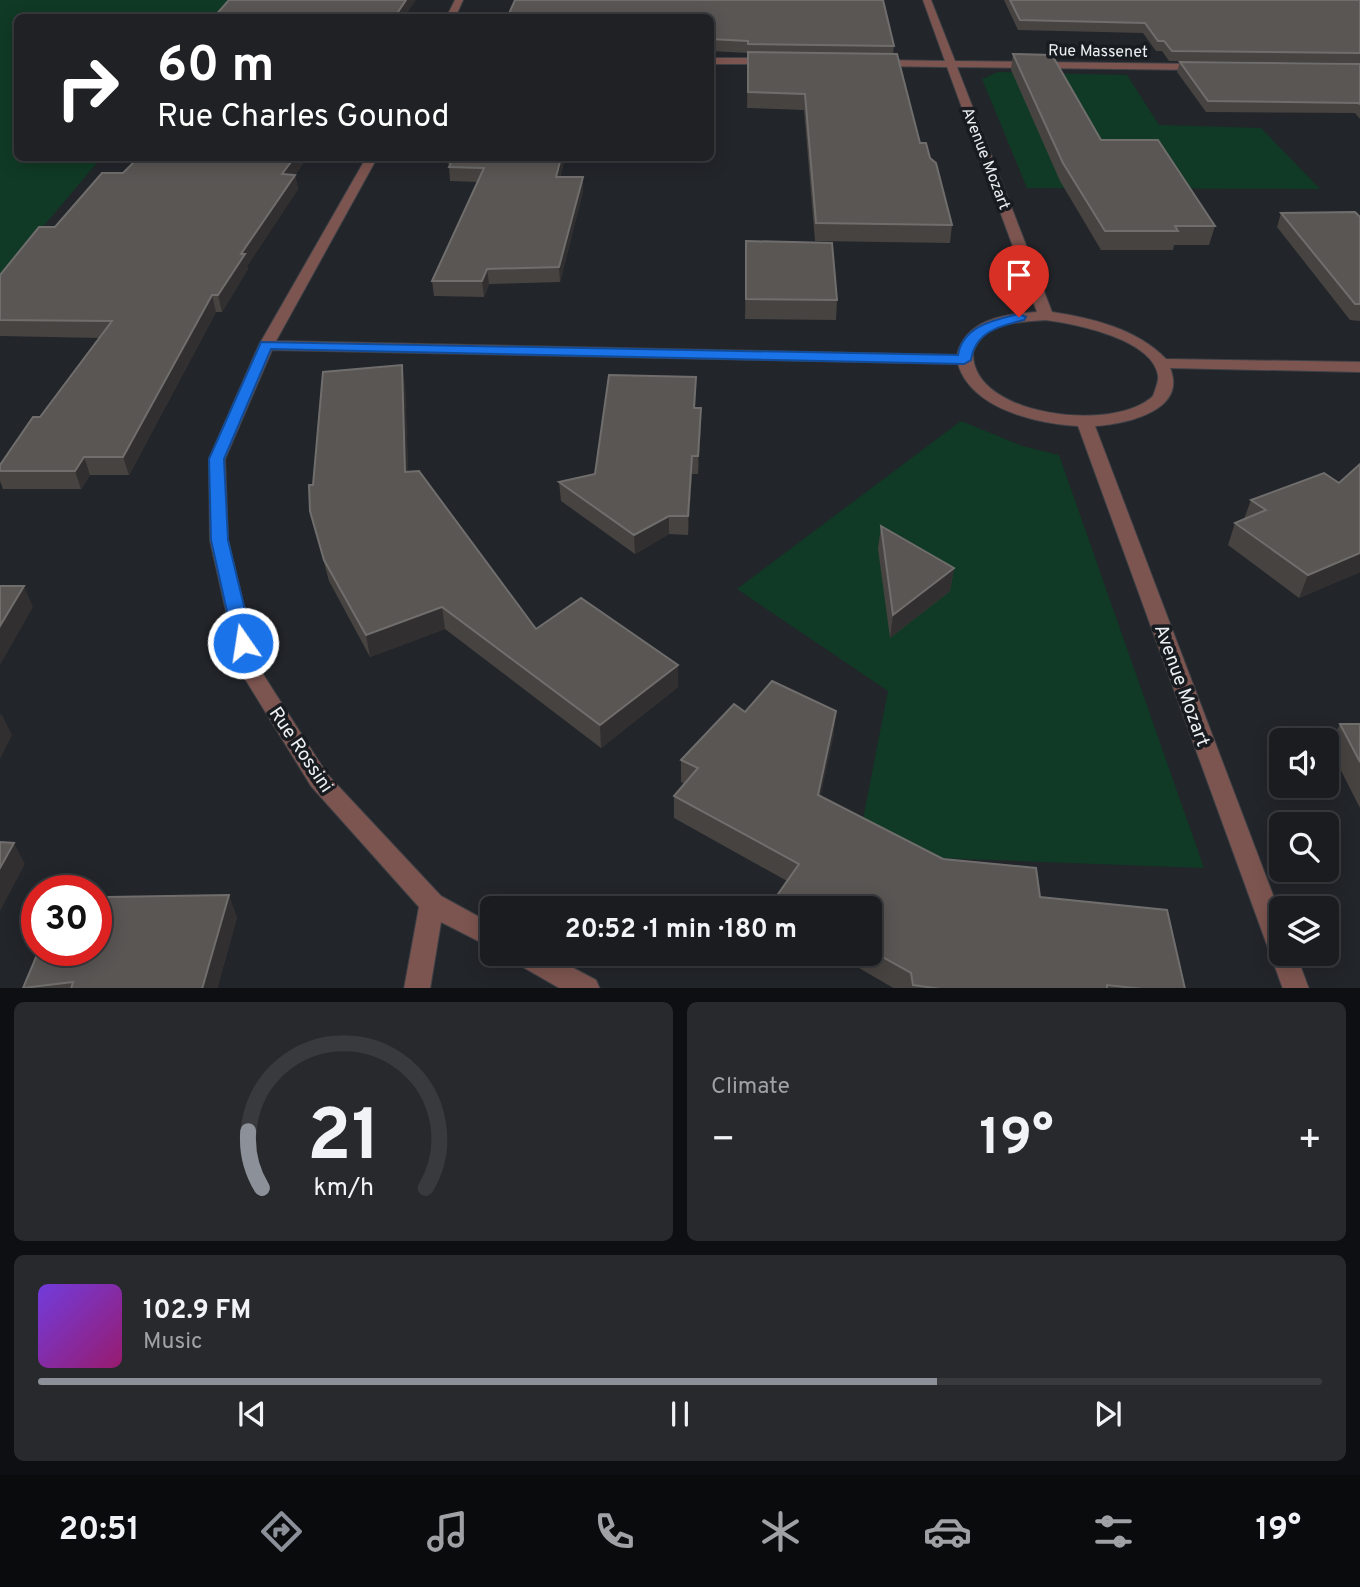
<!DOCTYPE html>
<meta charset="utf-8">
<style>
:root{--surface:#1a1c20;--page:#27292d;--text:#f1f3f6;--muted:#9fa1a5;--line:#383a3e;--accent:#8c9099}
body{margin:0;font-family:Overpass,sans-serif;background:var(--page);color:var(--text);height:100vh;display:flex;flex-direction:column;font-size:26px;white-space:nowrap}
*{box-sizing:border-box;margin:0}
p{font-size:23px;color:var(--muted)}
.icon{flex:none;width:38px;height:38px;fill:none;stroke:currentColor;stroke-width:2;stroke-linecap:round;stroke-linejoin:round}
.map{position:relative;height:988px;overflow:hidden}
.sheet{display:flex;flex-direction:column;gap:14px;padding:14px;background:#0e0f12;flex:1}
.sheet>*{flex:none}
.top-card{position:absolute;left:14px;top:14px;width:700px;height:147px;border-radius:10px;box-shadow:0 4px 18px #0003,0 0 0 2px var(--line);background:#202124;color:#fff;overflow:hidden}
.fabs{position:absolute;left:1269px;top:728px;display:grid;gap:14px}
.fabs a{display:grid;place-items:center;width:70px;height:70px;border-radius:10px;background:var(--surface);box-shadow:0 4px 18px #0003,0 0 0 2px var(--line);font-size:35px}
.speed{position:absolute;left:21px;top:875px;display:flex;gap:14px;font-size:35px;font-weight:700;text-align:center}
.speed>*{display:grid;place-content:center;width:91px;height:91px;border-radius:50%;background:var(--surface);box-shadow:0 4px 18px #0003,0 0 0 2px var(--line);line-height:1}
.speed .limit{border:10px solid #d22;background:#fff;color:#111}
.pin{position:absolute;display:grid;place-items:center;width:60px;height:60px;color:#fff;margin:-72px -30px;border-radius:50% 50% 50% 0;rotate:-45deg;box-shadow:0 0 7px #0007}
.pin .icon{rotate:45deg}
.me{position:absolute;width:77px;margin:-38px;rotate:347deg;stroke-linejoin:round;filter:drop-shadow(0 0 5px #0008)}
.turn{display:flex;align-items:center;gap:24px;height:147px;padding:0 28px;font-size:32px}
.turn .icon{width:91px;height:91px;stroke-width:2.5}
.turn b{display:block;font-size:49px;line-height:60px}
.big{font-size:52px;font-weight:700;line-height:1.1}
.sheet .tile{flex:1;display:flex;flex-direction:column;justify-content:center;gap:10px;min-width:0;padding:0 24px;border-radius:10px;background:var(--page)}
.sheet .dial{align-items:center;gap:0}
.dial svg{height:182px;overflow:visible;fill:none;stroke:var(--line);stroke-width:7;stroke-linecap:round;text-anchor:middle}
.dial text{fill:var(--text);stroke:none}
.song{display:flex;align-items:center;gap:21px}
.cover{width:84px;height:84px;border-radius:10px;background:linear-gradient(135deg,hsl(260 70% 55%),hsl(320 70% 35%))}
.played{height:7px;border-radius:4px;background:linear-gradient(90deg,var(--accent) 70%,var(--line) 70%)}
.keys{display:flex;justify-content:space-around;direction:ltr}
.heat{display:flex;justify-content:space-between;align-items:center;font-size:38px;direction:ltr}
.sheet .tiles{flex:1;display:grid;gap:14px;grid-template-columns:1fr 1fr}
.tile:last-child{grid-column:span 2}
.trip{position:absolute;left:480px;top:896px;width:402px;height:70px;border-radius:10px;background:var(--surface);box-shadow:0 4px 18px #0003,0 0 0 2px var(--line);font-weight:700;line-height:70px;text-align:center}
.menu{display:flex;height:112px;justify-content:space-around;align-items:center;background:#0a0b0d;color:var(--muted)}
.menu .icon{width:49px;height:49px}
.menu .selected{color:var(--accent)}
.menu b{font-size:32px;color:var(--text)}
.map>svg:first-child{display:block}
</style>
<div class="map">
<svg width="1360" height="989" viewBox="0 0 1360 989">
<rect width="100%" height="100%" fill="#22252a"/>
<g fill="#103a25">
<path d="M 0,0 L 234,0 L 220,17 L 18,18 L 18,158 L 101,158 L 0,278 Z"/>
<path d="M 998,72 L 1127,75 L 1159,125 L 1261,128 L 1320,189 L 1027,188 L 982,79 Z"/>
<path d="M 961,421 L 1022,446 L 1059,455 L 1204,868 L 856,855 L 888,691 L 737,589 Z"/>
</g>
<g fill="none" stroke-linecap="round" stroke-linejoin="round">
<defs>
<g id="street">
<path d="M 455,0 L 463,0 L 455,18 L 446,18 Z"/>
<path d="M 923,0 L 931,0 L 955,61 L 1200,64 L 1205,67 L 1200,70 L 957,67 L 1052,312 C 1092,318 1137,329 1166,359 L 1360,362 L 1360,372 L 1170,368 C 1188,411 1125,424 1095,426 L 1281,916 L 1281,954 L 1296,954 L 1309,989 L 1283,989 L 1078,426 C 1038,424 971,409 958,364 L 272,350 L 225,459 L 228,540 L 259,668 L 327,774 L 441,896 L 492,924 L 492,948 L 441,922 L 430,989 L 404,989 L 419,907 L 311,786 L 239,669 L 210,540 L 209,459 L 259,345 L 366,158 L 377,158 L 276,341 L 957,355 C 966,319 1005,314 1037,312 L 947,67 L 878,66 L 873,63 L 878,60 L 945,61 ZM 1046,320 C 1076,324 1152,339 1158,375 C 1159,381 1155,390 1153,396 C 1115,433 972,417 973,353 C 983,322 1018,322 1046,320 Z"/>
<path d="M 710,58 L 770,58 L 775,61 L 770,64 L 710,64 Z"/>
<path d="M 510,954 L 547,954 L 596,980 L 600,989 L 561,989 L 514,962 Z"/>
</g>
</defs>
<use href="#street" stroke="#3e4146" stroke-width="2"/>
<use href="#street" fill="#7d5550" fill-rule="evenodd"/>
</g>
<g fill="#474340">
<path d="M 1004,0 L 1360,0 L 1360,63 L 1169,61 L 1162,51 L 1156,51 L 1143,33 L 1018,30 Z"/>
<path d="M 710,18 L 894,46 L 893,54 L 920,143 L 930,158 L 952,225 L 950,243 L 815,241 L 804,110 L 747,108 L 748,53 L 710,51 Z"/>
<path d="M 1013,54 L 1101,140 L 1215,226 L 1209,245 L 1174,245 L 1173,250 L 1101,250 L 1060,181 L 1011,70 Z"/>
<path d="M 1180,62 L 1360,64 L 1360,119 L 1355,113 L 1206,112 L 1177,72 Z"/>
<path d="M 203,158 L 307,158 L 295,175 L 298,189 L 247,266 L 248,269 L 222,312 L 216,312 L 129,475 L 90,475 L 81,489 L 3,489 L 0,481 L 0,465 L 40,417 L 100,338 L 0,336 L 0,275 L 55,227 L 123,173 Z"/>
<path d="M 447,158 L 565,158 L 560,177 L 583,191 L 560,282 L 489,284 L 484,297 L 434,296 L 432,281 L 478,182 L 450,181 L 449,167 L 450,164 L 448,164 Z"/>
<path d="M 1281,213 L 1360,217 L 1360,321 L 1350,320 L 1277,227 Z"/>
<path d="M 746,261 L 837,300 L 836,320 L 745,319 Z"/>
<path d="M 696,377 L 695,408 L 701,426 L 698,474 L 692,474 L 688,535 L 669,534 L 635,554 L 561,501 L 559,482 L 595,474 Z"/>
<path d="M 405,384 L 408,472 L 536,629 L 678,665 L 678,687 L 601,748 L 445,629 L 370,657 L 329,581 L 310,511 L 313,485 Z"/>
<path d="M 1360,464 L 1360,572 L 1299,598 L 1228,545 L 1235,523 L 1244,519 L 1251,500 L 1339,483 Z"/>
<path d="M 881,526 L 954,568 L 950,591 L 890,638 L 878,549 Z"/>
<path d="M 745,712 L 834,733 L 820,797 L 943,859 L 1040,897 L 1185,989 L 895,989 L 835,954 L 870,954 L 870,908 L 775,908 L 776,897 L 787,881 L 674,818 L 674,796 L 685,784 L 681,782 L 681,760 Z"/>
<path d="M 1340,724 L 1360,724 L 1360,808 L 1329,747 Z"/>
<path d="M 237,917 L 217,989 L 23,988 Z"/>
</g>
<g fill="#312f2f">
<path d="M 406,0 L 416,0 L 404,18 L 394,18 Z"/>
<path d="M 294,158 L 307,158 L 295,175 L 298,189 L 247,266 L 248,269 L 222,312 L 218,295 L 282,174 Z"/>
<path d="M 561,158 L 565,158 L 556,191 L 556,177 Z"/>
<path d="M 583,177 L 583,191 L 560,282 L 559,267 Z"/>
<path d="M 487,269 L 489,284 L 484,297 L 482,281 Z"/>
<path d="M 212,295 L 216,312 L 129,475 L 123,457 Z"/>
<path d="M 402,365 L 405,384 L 409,493 L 405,472 Z"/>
<path d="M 701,408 L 701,426 L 698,474 L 698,456 Z"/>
<path d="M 692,456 L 692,474 L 688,535 L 688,516 Z"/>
<path d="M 84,457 L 90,475 L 81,489 L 75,471 Z"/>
<path d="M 669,516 L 669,534 L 635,554 L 634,535 Z"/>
<path d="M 1360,553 L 1360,572 L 1299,598 L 1308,575 Z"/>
<path d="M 954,568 L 950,591 L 890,638 L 893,615 Z"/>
<path d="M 24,586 L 33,607 L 0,665 L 0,626 Z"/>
<path d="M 442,607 L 445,629 L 370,657 L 366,635 Z"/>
<path d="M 678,665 L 678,687 L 601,748 L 600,725 Z"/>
<path d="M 836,711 L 834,733 L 816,818 L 818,795 Z"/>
<path d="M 1,713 L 12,735 L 0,759 L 0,716 Z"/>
<path d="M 14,843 L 25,864 L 0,911 L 0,868 Z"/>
<path d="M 229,895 L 237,917 L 217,989 L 202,989 Z"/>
</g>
<g fill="#595654" stroke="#706e6d" stroke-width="2">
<path d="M 229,0 L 406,0 L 394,18 L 213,18 Z"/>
<path d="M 515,0 L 883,0 L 894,46 L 748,44 L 748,41 L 710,39 L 710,18 L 507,18 Z"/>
<path d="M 1010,0 L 1360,0 L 1360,53 L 1172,51 L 1164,41 L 1158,41 L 1145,23 L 1020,20 Z"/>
<path d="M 748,52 L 897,54 L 920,143 L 926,143 L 930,158 L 936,163 L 952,225 L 816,223 L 805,94 L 748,92 Z"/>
<path d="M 1013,54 L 1052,55 L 1101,140 L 1158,140 L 1215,226 L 1175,226 L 1178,231 L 1105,231 L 1063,163 Z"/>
<path d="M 1180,62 L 1360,64 L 1360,104 L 1358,103 L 1208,101 Z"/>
<path d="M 138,158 L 294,158 L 282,174 L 295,175 L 241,254 L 245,254 L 218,295 L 212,295 L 123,457 L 84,457 L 75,471 L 0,471 L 0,465 L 33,417 L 40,417 L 112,321 L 0,320 L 0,275 L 39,227 L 55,227 L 102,173 L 123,173 Z"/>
<path d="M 453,158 L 561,158 L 556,177 L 583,177 L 559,267 L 487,269 L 482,281 L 432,281 L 484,168 L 449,167 Z"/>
<path d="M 1355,212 L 1360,217 L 1360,304 L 1355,304 L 1281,213 Z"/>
<path d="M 746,241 L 832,243 L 837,300 L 746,299 Z"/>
<path d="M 402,365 L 405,472 L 419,471 L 536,629 L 581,598 L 678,665 L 600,725 L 442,607 L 366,635 L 324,560 L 310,511 L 309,485 L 313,485 L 323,372 Z"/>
<path d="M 609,375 L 696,377 L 694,408 L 701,408 L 698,456 L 692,456 L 688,516 L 669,516 L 634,535 L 559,482 L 595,474 Z"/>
<path d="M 1360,464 L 1360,553 L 1308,575 L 1235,523 L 1266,510 L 1251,500 L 1324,473 L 1339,483 Z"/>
<path d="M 881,526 L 954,568 L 893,615 Z"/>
<path d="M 0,586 L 24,586 L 0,626 Z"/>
<path d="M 772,681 L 836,711 L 818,795 L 943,859 L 1036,868 L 1040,897 L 1167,910 L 1185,989 L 1143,989 L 1107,985 L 1107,989 L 941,989 L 913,985 L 911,973 L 870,950 L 870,908 L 796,908 L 776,897 L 799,864 L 674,796 L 698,768 L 681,760 L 734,704 L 745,712 Z"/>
<path d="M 1340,724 L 1360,724 L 1360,762 Z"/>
<path d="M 0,842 L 14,843 L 0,868 Z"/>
<path d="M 229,895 L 202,989 L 71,989 L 73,982 L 23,988 L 39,950 L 96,950 L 96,911 L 103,911 L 108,897 Z"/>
</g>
<path fill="#1a73e8" stroke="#114b97" stroke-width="2" d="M 1019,314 L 1026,317 L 1024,320 C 999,326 975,332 971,360 L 964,364 L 271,349 L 224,459 L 228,540 L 253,643 L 250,648 L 237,648 L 234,643 L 211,540 L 209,459 L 261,342 L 958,355 C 963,326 994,320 1019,314 Z"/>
<g text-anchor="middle" stroke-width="7" stroke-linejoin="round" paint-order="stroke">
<g font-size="16" fill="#edf0f3" stroke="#181c20">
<text transform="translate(1098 50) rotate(1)" y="6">Rue Massenet</text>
<text transform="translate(987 158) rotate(69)" y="6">Avenue Mozart</text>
</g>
<g font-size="19" fill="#edf0f3" stroke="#181c20">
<text transform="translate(1183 685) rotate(70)" y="7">Avenue Mozart</text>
<text transform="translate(302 749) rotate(56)" y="7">Rue Rossini</text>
</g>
</g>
</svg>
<div class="fabs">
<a><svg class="icon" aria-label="sound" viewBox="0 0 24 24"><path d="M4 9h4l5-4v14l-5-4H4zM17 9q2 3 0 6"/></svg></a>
<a><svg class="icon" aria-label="search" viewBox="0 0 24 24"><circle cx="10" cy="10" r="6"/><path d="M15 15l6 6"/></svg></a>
<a><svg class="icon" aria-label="layers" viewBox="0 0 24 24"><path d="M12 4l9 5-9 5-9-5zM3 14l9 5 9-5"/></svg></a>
</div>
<div class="speed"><div class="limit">30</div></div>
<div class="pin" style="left:1019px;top:317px;background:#d93025"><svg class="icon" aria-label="arrive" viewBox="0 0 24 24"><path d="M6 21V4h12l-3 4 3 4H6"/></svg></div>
<svg class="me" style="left:243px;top:643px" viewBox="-20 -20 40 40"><circle r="17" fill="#1a73e8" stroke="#fff" stroke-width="3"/><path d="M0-11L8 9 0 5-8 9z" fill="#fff"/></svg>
<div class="trip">20:52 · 1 min · 180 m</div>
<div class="top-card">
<div class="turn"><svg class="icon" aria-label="right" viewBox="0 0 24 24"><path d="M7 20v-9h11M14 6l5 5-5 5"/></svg><div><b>60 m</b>Rue Charles Gounod</div></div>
</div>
</div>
<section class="sheet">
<div class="tiles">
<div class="tile dial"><svg viewBox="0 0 100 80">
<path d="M14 69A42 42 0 1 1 86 69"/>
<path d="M14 69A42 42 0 0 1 8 44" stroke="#8c9099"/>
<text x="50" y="56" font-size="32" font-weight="700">21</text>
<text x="50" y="72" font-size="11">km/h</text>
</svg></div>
<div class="tile"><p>Climate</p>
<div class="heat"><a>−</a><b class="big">19°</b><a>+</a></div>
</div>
<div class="tile">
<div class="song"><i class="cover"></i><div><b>102.9 FM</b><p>Music</p></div></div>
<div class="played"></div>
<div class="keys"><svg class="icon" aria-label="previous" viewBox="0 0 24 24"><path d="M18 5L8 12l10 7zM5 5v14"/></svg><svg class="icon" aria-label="pause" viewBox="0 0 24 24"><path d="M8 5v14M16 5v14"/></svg><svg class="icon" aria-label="next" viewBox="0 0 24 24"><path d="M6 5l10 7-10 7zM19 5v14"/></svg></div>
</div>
</div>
</section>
<nav class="menu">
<b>20:51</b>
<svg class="icon selected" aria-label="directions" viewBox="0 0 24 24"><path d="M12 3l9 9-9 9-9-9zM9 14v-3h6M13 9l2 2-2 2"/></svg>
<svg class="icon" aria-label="music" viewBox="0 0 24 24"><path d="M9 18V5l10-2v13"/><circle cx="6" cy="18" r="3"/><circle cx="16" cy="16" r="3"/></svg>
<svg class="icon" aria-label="phone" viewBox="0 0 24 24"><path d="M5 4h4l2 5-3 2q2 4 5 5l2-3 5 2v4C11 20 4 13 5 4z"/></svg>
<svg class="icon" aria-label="climate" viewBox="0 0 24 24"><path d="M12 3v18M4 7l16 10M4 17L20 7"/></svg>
<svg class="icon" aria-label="car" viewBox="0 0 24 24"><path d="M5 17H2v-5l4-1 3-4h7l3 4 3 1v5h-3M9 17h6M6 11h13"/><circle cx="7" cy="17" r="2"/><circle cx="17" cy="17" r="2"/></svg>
<svg class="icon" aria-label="filters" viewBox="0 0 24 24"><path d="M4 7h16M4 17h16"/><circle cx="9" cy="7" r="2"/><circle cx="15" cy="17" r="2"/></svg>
<b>19°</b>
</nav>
